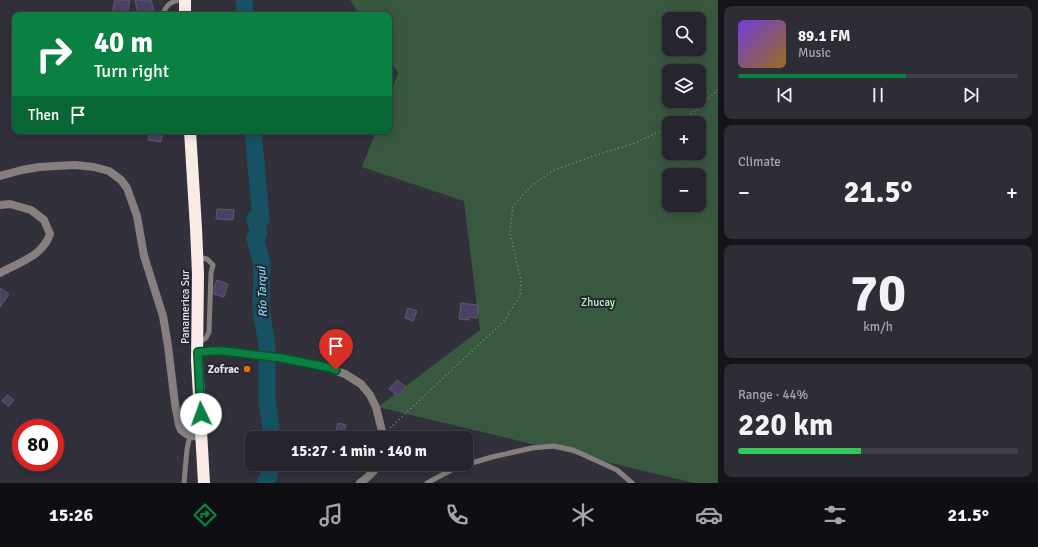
<!DOCTYPE html>
<meta charset="utf-8">
<style>
:root{--surface:#26242c;--page:#2e2c34;--text:#f1f3f6;--muted:#a4a4a9;--line:#424148;--accent:#0b8043}
body{margin:0;font-family:Signika,sans-serif;background:var(--page);color:var(--text);height:100vh;display:flex;flex-direction:column;font-size:15px;white-space:nowrap}
*{box-sizing:border-box;margin:0}
p{font-size:13px;color:var(--muted)}
.icon{flex:none;width:22px;height:22px;fill:none;stroke:currentColor;stroke-width:2;stroke-linecap:round;stroke-linejoin:round}
.map{position:relative;flex:1;overflow:hidden}
.panel{display:flex;flex-direction:column;gap:6px;padding:6px;background:#151418;width:320px}
.panel>*{flex:none}
.top-card{position:absolute;left:12px;top:12px;width:380px;height:122px;border-radius:8px;box-shadow:0 2px 10px #0003,0 0 0 1px var(--line);background:#0b8043;color:#fff;overflow:hidden}
.fabs{position:absolute;left:662px;top:12px;display:grid;gap:8px}
.fabs a{display:grid;place-items:center;width:44px;height:44px;border-radius:8px;background:var(--surface);box-shadow:0 2px 10px #0003,0 0 0 1px var(--line);font-size:20px}
.speed{position:absolute;left:12px;top:419px;display:flex;gap:8px;font-size:20px;font-weight:700;text-align:center}
.speed>*{display:grid;place-content:center;width:52px;height:52px;border-radius:50%;background:var(--surface);box-shadow:0 2px 10px #0003,0 0 0 1px var(--line);line-height:1}
.speed .limit{border:6px solid #d22;background:#fff;color:#111}
.pin{position:absolute;display:grid;place-items:center;width:34px;height:34px;color:#fff;margin:-41px -17px;border-radius:50% 50% 50% 0;rotate:-45deg;box-shadow:0 0 4px #0007}
.pin .icon{rotate:45deg}
.me{position:absolute;width:44px;margin:-22px;rotate:357deg;stroke-linejoin:round;filter:drop-shadow(0 0 3px #0008)}
.turn{display:flex;align-items:center;gap:14px;height:84px;padding:0 16px;font-size:18px}
.turn .icon{width:52px;height:52px;stroke-width:2.5}
.turn b{display:block;font-size:28px;line-height:34px}
.then{display:flex;align-items:center;height:38px;padding:0 16px;background:#0003;gap:8px;font-size:15px}
.big{font-size:30px;font-weight:700;line-height:1.1}
.panel .tile{flex:1;display:flex;flex-direction:column;justify-content:center;gap:6px;min-width:0;padding:0 14px;border-radius:8px;background:var(--page)}
.panel .dial{align-items:center;gap:0}
.dial b{font-size:52px;line-height:1}
.song{display:flex;align-items:center;gap:12px}
.cover{width:48px;height:48px;border-radius:6px;background:linear-gradient(135deg,hsl(260 70% 55%),hsl(40 70% 35%))}
.played{height:4px;border-radius:2px;background:linear-gradient(90deg,var(--accent) 60%,var(--line) 60%)}
.keys{display:flex;justify-content:space-around;direction:ltr}
.heat{display:flex;justify-content:space-between;align-items:center;font-size:22px;direction:ltr}
.charge{height:6px;border-radius:3px;background:linear-gradient(90deg,#34c759 44%,var(--line) 0)}
.trip{position:absolute;left:245px;top:431px;width:228px;height:40px;border-radius:8px;background:var(--surface);box-shadow:0 2px 10px #0003,0 0 0 1px var(--line);font-weight:700;line-height:40px;text-align:center}
.tabs{display:flex;height:64px;justify-content:space-around;align-items:center;background:#0f0e12;color:var(--muted)}
.tabs .icon{width:28px;height:28px}
.tabs .current{color:var(--accent)}
.tabs b{font-size:18px;color:var(--text)}
main{display:flex;flex:1;min-height:0}
.map>svg:first-child{display:block}
</style>
<main>
<div class="map">
<svg width="718" height="483" viewBox="0 0 718 483">
<rect width="100%" height="100%" fill="#32303b"/>
<path fill="#38583f" fill-rule="evenodd" d="M 350,0 L 718,0 L 718,483 L 694,483 L 378,407 L 480,330 L 464,201 L 362,167 L 376,131 L 389,131 L 389,97 L 398,73 L 389,59 L 389,15 L 360,15 ZM 669,19 L 699,19 L 699,49 L 669,49 ZM 669,71 L 699,71 L 699,101 L 669,101 ZM 669,123 L 699,123 L 699,153 L 669,153 ZM 669,175 L 699,175 L 699,205 L 669,205 Z"/>
<g fill="none" stroke-linecap="round" stroke-linejoin="round">
<g stroke="#165263" stroke-width="17">
<path d="M 244,0 L 245,15"/>
<path d="M 253,131 L 261,219 L 255,219 L 259,234 L 255,238 L 262,264 L 261,309 L 267,345 L 267,400 L 271,427 L 272,438"/>
<path d="M 265,483 L 269,475 L 271,464"/>
</g>
</g>
<g fill="#4b3f66" stroke="#5e5b67">
<path d="M 115,0 L 130,0 L 127,15 L 120,15 L 112,13 Z"/>
<path d="M 135,0 L 151,0 L 155,15 L 138,15 Z"/>
<path d="M 150,131 L 163,131 L 161,142 L 148,140 Z"/>
<path d="M 217,209 L 234,210 L 233,220 L 216,219 Z"/>
<path d="M 217,280 L 228,284 L 224,297 L 214,294 L 214,288 Z"/>
<path d="M 0,288 L 9,294 L 0,307 Z"/>
<path d="M 461,303 L 478,305 L 477,318 L 469,317 L 469,320 L 459,319 Z"/>
<path d="M 408,308 L 417,311 L 413,321 L 405,318 Z"/>
<path d="M 397,380 L 406,387 L 398,396 L 389,389 Z"/>
<path d="M 7,395 L 14,400 L 9,406 L 2,401 Z"/>
<path d="M 338,423 L 346,425 L 344,432 L 336,430 Z"/>
</g>
<g fill="none" stroke-linecap="round" stroke-linejoin="round">
<g stroke="#86858e" stroke-width="1.5" stroke-dasharray="1 3" stroke-linecap="butt">
<path d="M 677,123 L 695,111 L 718,90"/>
<path d="M 390,428 L 504,321 L 520,296 L 521,280 L 510,233 L 513,206 L 530,187 L 552,171 L 590,157 L 635,143 L 669,127"/>
</g>
<g stroke="#867f7d" stroke-width="5">
<path d="M 162,15 C 167,5 169,2 180,0"/>
<path d="M 198,257 L 207,259 L 213,265 L 211,273 L 209,332 L 206,338 L 199,342"/>
<path d="M 184,483 L 187,449 L 190,436"/>
<path d="M 427,483 L 455,468 L 492,457 L 532,448 L 554,446 L 573,450 L 617,470 L 632,483"/>
</g>
<g stroke="#867f7d" stroke-width="8">
<path d="M 0,176 L 22,170 L 39,167 L 75,165 L 94,167 L 109,171 L 121,180 L 127,188 L 137,216 L 144,256 L 163,316 L 168,346 L 175,404 L 179,425 L 181,430 L 186,434 L 192,436 L 201,437"/>
<path d="M 0,205 L 10,204 L 31,210 L 44,220 L 50,234 C 43,256 18,263 0,273"/>
<path d="M 197,352 L 213,351 L 224,351 L 281,358 L 326,367 L 345,374 L 361,384 L 370,395 L 376,407 L 383,435 L 383,438"/>
<path d="M 360,483 C 367,478 375,472 378,464"/>
</g>
<g stroke="#fbebe6" stroke-width="12">
<path d="M 185,0 L 185,15"/>
<path d="M 190,131 L 196,228 L 198,274 L 197,361 L 204,483"/>
</g>
</g>
<g fill="none" stroke-linecap="round" stroke-linejoin="round">
<defs>
<path id="route" d="M 201,414 L 198,352 L 213,351 L 224,351 L 281,358 L 326,367 L 336,370"/>
</defs>
<use href="#route" stroke="#07532c" stroke-width="10"/>
<use href="#route" stroke="#0b8043" stroke-width="7"/>
</g>
<circle fill="#e8710a" stroke="#282630" stroke-width="1.5" cx="247" cy="369" r="4"/>
<g text-anchor="middle" stroke-width="4" stroke-linejoin="round" paint-order="stroke">
<g font-size="11" fill="#b5f5c1" stroke="#282630">
<text x="598" y="306">Zhucay</text>
</g>
<g font-size="11" fill="#e5e4eb" stroke="#282630">
<text transform="translate(185 307) rotate(-90)" y="4">Panamerica Sur</text>
</g>
<g font-size="11" font-weight="bold" fill="#e5e4eb" stroke="#282630" text-anchor="end">
<text x="239" y="373">Zofrac</text>
</g>
<g font-size="12" font-style="italic" fill="#7dd7f5" stroke="#282630">
<text transform="translate(262 292) rotate(-92)" y="4">Río Tarqui</text>
</g>
</g>
</svg>
<div class="fabs">
<a><svg class="icon" aria-label="search" viewBox="0 0 24 24"><circle cx="10" cy="10" r="6"/><path d="M15 15l6 6"/></svg></a>
<a><svg class="icon" aria-label="layers" viewBox="0 0 24 24"><path d="M12 4l9 5-9 5-9-5zM3 14l9 5 9-5"/></svg></a>
<a>+</a>
<a>−</a>
</div>
<div class="speed"><div class="limit">80</div></div>
<div class="pin" style="left:336px;top:370px;background:#d93025"><svg class="icon" aria-label="arrive" viewBox="0 0 24 24"><path d="M6 21V4h12l-3 4 3 4H6"/></svg></div>
<svg class="me" style="left:201px;top:414px" viewBox="-20 -20 40 40"><circle r="19" fill="#fff"/><path d="M0-13L10 11 0 6-10 11z" fill="#0b8043"/></svg>
<div class="trip">15:27 · 1 min · 140 m</div>
<div class="top-card">
<div class="turn"><svg class="icon" aria-label="right" viewBox="0 0 24 24"><path d="M7 20v-9h11M14 6l5 5-5 5"/></svg><div><b>40 m</b>Turn right</div></div>
<div class="then">Then<svg class="icon" aria-label="arrive" viewBox="0 0 24 24"><path d="M6 21V4h12l-3 4 3 4H6"/></svg></div>
</div>
</div>
<section class="panel">
<div class="tile">
<div class="song"><i class="cover"></i><div><b>89.1 FM</b><p>Music</p></div></div>
<div class="played"></div>
<div class="keys"><svg class="icon" aria-label="previous" viewBox="0 0 24 24"><path d="M18 5L8 12l10 7zM5 5v14"/></svg><svg class="icon" aria-label="pause" viewBox="0 0 24 24"><path d="M8 5v14M16 5v14"/></svg><svg class="icon" aria-label="next" viewBox="0 0 24 24"><path d="M6 5l10 7-10 7zM19 5v14"/></svg></div>
</div>
<div class="tile"><p>Climate</p>
<div class="heat"><a>−</a><b class="big">21.5°</b><a>+</a></div>
</div>
<div class="tile dial"><b>70</b><p>km/h</p></div>
<div class="tile"><p>Range · 44%</p><b class="big">220 km</b><div class="charge"></div></div>
</section>
</main>
<nav class="tabs">
<b>15:26</b>
<svg class="icon current" aria-label="directions" viewBox="0 0 24 24"><path d="M12 3l9 9-9 9-9-9zM9 14v-3h6M13 9l2 2-2 2"/></svg>
<svg class="icon" aria-label="music" viewBox="0 0 24 24"><path d="M9 18V5l10-2v13"/><circle cx="6" cy="18" r="3"/><circle cx="16" cy="16" r="3"/></svg>
<svg class="icon" aria-label="phone" viewBox="0 0 24 24"><path d="M5 4h4l2 5-3 2q2 4 5 5l2-3 5 2v4C11 20 4 13 5 4z"/></svg>
<svg class="icon" aria-label="climate" viewBox="0 0 24 24"><path d="M12 3v18M4 7l16 10M4 17L20 7"/></svg>
<svg class="icon" aria-label="car" viewBox="0 0 24 24"><path d="M5 17H2v-5l4-1 3-4h7l3 4 3 1v5h-3M9 17h6M6 11h13"/><circle cx="7" cy="17" r="2"/><circle cx="17" cy="17" r="2"/></svg>
<svg class="icon" aria-label="filters" viewBox="0 0 24 24"><path d="M4 7h16M4 17h16"/><circle cx="9" cy="7" r="2"/><circle cx="15" cy="17" r="2"/></svg>
<b>21.5°</b>
</nav>
